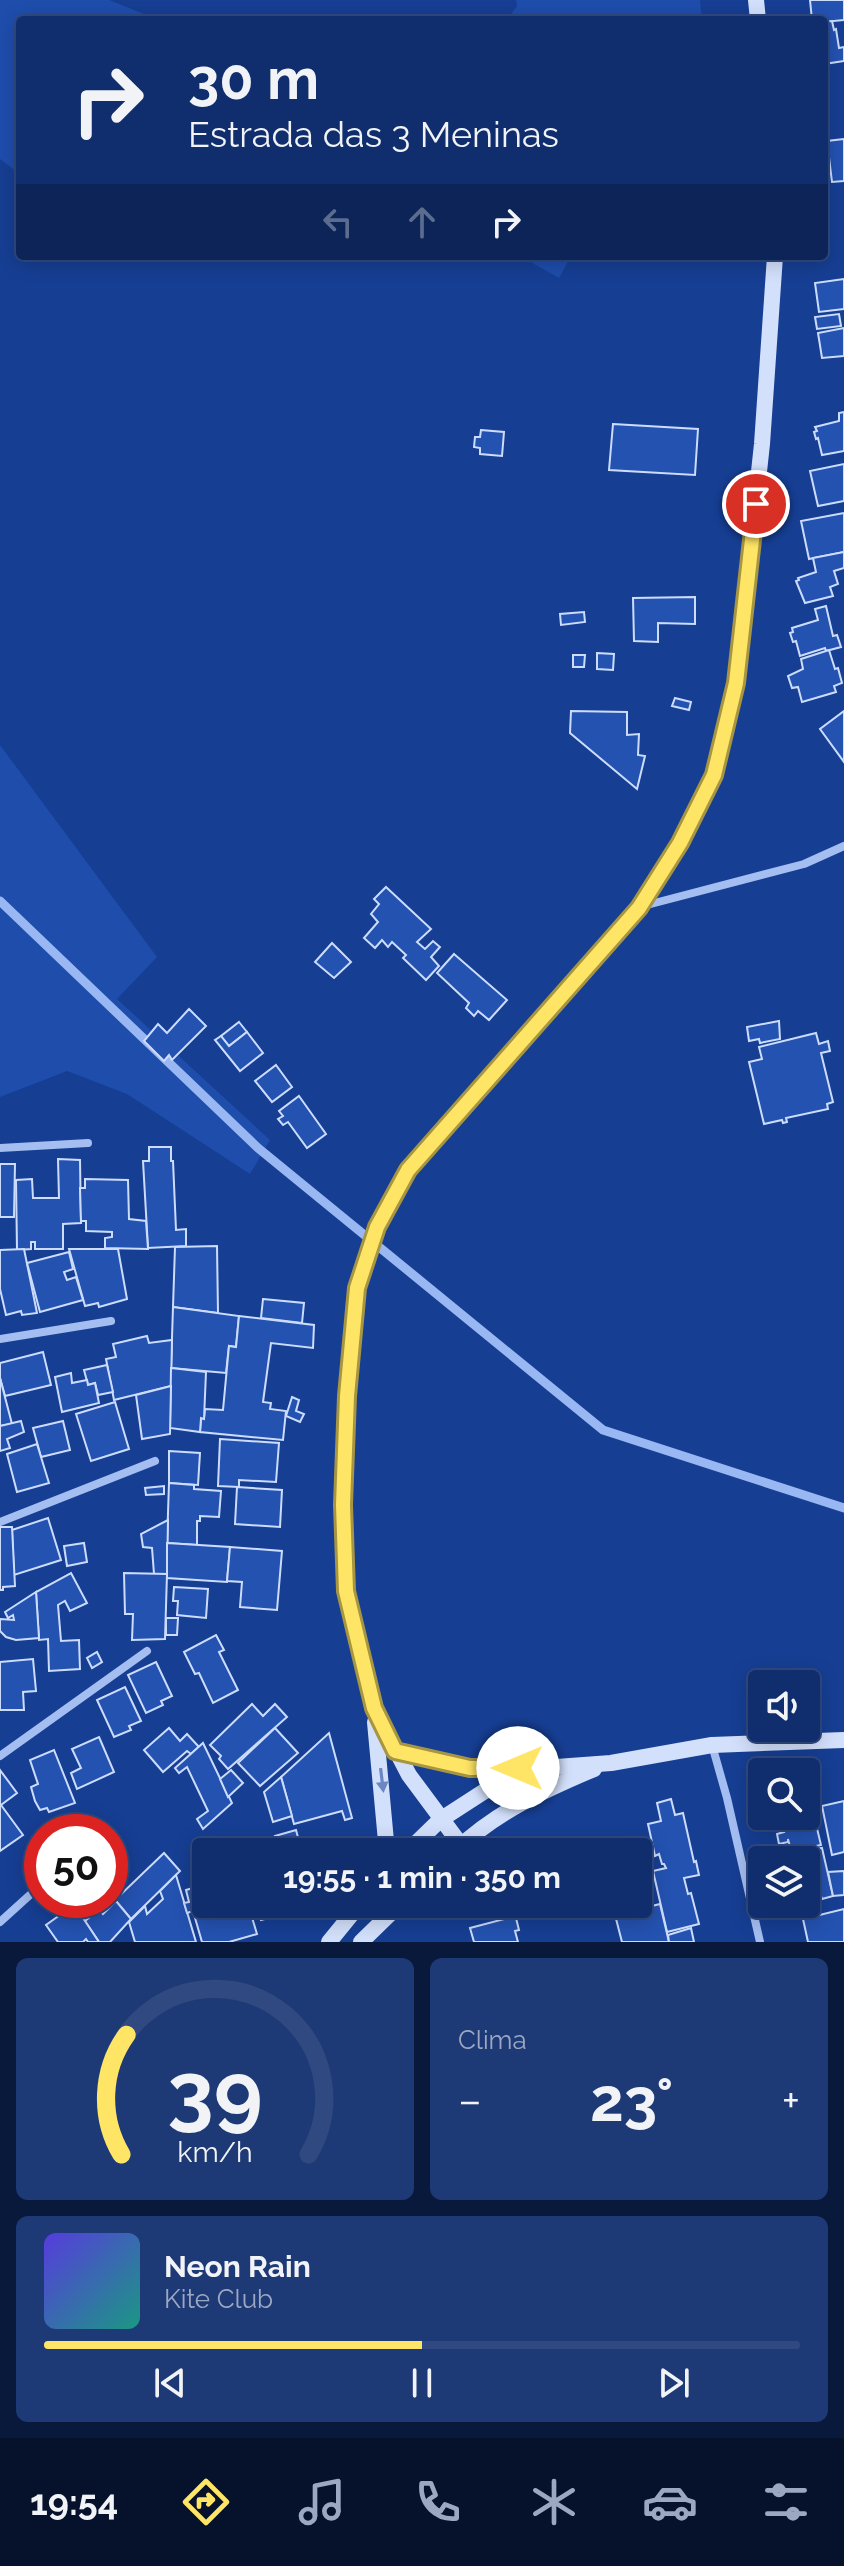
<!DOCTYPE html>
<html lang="pt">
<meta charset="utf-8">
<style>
:root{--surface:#102e6e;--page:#1e3a76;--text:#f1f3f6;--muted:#9ca8c2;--line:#304a81;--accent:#ffe565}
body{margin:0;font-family:Raleway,sans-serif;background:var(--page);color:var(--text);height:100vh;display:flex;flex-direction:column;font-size:30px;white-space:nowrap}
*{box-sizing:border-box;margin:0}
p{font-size:26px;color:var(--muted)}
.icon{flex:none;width:44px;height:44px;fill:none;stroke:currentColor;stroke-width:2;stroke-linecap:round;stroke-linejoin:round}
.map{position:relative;height:1942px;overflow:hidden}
.details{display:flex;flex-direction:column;gap:16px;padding:16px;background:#09193c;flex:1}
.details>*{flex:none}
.guide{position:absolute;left:16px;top:16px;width:812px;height:244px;border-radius:8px;box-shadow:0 4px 20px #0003,0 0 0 2px var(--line);background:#102e6e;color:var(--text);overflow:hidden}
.tools{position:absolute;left:748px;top:1670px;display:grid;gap:16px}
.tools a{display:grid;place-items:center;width:72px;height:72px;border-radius:8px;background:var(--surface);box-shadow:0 4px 20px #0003,0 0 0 2px var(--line);font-size:40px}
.speed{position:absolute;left:24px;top:1814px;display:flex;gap:16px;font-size:40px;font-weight:700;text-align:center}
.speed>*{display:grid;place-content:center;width:104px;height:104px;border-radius:50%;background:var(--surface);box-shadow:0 4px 20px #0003,0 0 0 2px var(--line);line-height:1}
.speed .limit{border:12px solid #d22;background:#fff;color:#111}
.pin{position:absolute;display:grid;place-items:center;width:68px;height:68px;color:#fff;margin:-34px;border:4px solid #fff;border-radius:50%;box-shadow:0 2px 8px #0007}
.me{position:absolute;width:88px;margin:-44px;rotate:270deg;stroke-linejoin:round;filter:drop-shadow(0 0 6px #0008)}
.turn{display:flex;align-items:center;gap:28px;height:168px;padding:0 40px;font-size:36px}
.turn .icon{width:104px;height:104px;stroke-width:2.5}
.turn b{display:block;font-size:56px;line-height:68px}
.lanes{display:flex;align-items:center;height:76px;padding:0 40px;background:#0003;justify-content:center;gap:40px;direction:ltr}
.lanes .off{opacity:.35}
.big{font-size:60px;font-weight:700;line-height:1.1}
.details .card{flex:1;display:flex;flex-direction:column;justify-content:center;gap:12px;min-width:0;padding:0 28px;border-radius:12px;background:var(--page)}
.details .dial{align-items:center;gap:0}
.dial svg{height:208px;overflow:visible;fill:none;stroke:var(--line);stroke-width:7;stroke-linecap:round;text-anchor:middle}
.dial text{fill:var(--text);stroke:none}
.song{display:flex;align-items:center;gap:24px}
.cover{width:96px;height:96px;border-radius:12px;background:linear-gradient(135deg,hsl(250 70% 55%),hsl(170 70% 35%))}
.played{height:8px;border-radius:4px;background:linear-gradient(90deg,var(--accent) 50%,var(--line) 50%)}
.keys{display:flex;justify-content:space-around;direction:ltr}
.heat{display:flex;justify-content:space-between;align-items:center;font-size:44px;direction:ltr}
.details .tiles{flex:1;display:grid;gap:16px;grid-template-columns:1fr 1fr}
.card:last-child{grid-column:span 2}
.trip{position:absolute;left:192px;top:1838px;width:460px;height:80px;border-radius:8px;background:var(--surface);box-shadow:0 4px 20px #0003,0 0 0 2px var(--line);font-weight:700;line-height:80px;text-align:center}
.tab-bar{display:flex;height:128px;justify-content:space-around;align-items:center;background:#06122c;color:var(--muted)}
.tab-bar .icon{width:56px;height:56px}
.tab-bar .active{color:var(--accent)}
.tab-bar b{font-size:36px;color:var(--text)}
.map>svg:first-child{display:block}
</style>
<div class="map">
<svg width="844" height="1942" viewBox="0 0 844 1942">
<rect width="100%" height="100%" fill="#163e93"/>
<g fill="#1e4dac">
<path d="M 0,0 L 109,0 L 159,20 L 20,20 L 20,174 L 0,159 Z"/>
<path d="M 516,0 L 700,0 L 702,20 L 507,20 L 517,6 Z"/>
<path d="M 520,256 L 571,256 L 559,278 Z"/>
<path d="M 0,745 L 157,957 L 117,999 L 270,1140 L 250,1174 L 127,1094 L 67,1071 L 0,1097 Z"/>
</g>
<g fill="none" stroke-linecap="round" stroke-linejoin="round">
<path stroke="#98b7f3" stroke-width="9" d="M 0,901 L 258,1148 L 603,1430 L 844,1508"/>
</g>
<g fill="#2452b1" stroke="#ccdcfc" stroke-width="2">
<path d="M 810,0 L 844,0 L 844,20 L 824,22 L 824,20 L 812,20 Z"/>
<path d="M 832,21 L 834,30 L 836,29 L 839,48 L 844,47 L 844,61 L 824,64 L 824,22 Z"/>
<path d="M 844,139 L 844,181 L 832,182 L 827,141 Z"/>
<path d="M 844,279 L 844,309 L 819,312 L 815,283 Z"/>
<path d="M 839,314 L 841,326 L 817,329 L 815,317 Z"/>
<path d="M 844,328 L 844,356 L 822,358 L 818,333 Z"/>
<path d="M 844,412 L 844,451 L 822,455 L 818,438 L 816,439 L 814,432 L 817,431 L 815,427 L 839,421 L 839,413 Z"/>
<path d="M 613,424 L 698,429 L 695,475 L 609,470 Z"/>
<path d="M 481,430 L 504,432 L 502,456 L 480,454 L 480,448 L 474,447 L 475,437 L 480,437 Z"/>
<path d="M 844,464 L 844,501 L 818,506 L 810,471 Z"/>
<path d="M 844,513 L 844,552 L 809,559 L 801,521 Z"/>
<path d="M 844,552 L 844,568 L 834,571 L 838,584 L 830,587 L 833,596 L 805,603 L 796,581 L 799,580 L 798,578 L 816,572 L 813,558 Z"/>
<path d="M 695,597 L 695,624 L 658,623 L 658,642 L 634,641 L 633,598 Z"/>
<path d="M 826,606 L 833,636 L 837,635 L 841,647 L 826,651 L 825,648 L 800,656 L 796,641 L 793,642 L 790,633 L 793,632 L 792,628 L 818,620 L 815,609 Z"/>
<path d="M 584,612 L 585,622 L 561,625 L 560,614 Z"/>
<path d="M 829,650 L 835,669 L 838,668 L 842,683 L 834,686 L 836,692 L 802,702 L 798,687 L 792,688 L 788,676 L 803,669 L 801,659 Z"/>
<path d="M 597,653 L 614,654 L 613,670 L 597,669 Z"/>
<path d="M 573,655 L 585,655 L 584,667 L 573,667 Z"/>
<path d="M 675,698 L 691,702 L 689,710 L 672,706 Z"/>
<path d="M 571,711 L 627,712 L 627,735 L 639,734 L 638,755 L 645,756 L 637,789 L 570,733 Z"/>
<path d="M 844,711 L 844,762 L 820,729 Z"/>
<path d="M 386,887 L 431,929 L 417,942 L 425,949 L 433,941 L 440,947 L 431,957 L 439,966 L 426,980 L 403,958 L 406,955 L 392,942 L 388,947 L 382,940 L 375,948 L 364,938 L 378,922 L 371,914 L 379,904 L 374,899 Z"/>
<path d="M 332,943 L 351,962 L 334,978 L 315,962 Z"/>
<path d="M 454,954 L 507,1000 L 489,1020 L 478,1011 L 474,1016 L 466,1008 L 469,1003 L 437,973 Z"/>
<path d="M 189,1009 L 206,1026 L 172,1060 L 169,1055 L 164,1061 L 144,1041 L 158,1024 L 167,1033 Z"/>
<path d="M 779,1021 L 780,1039 L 760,1043 L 759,1039 L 749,1041 L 747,1027 Z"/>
<path d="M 239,1022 L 247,1032 L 229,1046 L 221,1036 Z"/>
<path d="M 247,1032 L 263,1053 L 240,1071 L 215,1040 L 221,1036 L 229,1046 Z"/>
<path d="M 816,1033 L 819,1044 L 828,1041 L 830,1051 L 821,1053 L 833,1102 L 827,1104 L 828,1109 L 786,1118 L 787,1122 L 783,1123 L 782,1120 L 764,1124 L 749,1062 L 762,1059 L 759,1047 Z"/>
<path d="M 276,1065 L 292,1087 L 272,1102 L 255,1081 Z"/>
<path d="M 299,1096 L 326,1134 L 307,1148 L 288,1122 L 283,1125 L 278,1119 L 283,1116 L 279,1111 Z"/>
<path d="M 149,1147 L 171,1147 L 171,1161 L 173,1161 L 176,1230 L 186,1229 L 186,1246 L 148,1248 L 143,1161 L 149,1161 Z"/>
<path d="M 58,1159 L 80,1160 L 81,1223 L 63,1224 L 63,1249 L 35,1249 L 35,1242 L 31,1242 L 31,1249 L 17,1250 L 16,1180 L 32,1179 L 33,1198 L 59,1198 Z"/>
<path d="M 0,1164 L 15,1164 L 14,1217 L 0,1217 Z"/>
<path d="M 85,1179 L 128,1180 L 129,1219 L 146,1221 L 148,1249 L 105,1248 L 105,1238 L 112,1237 L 112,1232 L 86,1231 L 86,1221 L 81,1221 L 80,1188 L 85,1188 Z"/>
<path d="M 217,1246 L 218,1313 L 173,1307 L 175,1247 Z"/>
<path d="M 24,1249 L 37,1313 L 22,1315 L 21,1311 L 6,1315 L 0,1289 L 0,1250 Z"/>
<path d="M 69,1249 L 118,1249 L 127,1299 L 99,1307 L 98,1303 L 85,1306 Z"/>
<path d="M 69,1252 L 73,1269 L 64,1272 L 67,1280 L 76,1277 L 83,1300 L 40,1312 L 27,1263 Z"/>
<path d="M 263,1299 L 304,1303 L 302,1323 L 261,1318 Z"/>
<path d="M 173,1307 L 239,1316 L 236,1347 L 229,1346 L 226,1373 L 171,1368 Z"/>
<path d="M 239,1316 L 314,1325 L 313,1348 L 271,1343 L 263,1402 L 271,1403 L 270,1409 L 286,1411 L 283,1440 L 200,1432 L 201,1418 L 204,1419 L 205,1409 L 223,1410 L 229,1346 L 236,1347 Z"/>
<path d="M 147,1336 L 149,1343 L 172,1340 L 171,1386 L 114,1400 L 106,1359 L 116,1357 L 113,1344 Z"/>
<path d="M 43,1352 L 51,1385 L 5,1396 L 0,1378 L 0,1363 Z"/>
<path d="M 107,1365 L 113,1392 L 98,1395 L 95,1383 L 88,1385 L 84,1370 Z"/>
<path d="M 171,1368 L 206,1372 L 204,1419 L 201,1418 L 200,1432 L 170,1428 Z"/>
<path d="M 71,1373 L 72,1383 L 87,1380 L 88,1385 L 95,1383 L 99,1403 L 62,1412 L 55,1377 Z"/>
<path d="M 0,1378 L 12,1424 L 0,1426 Z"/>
<path d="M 171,1386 L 170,1434 L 142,1439 L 136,1395 Z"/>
<path d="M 292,1397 L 299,1400 L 296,1411 L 304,1414 L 300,1422 L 286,1416 Z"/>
<path d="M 115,1402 L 129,1449 L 91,1461 L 76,1414 Z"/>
<path d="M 21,1421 L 24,1432 L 7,1439 L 10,1448 L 0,1451 L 0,1426 Z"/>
<path d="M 63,1421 L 70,1450 L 41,1457 L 33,1428 Z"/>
<path d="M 220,1439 L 279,1443 L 276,1482 L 239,1480 L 239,1487 L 218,1486 Z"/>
<path d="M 37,1444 L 49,1483 L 17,1492 L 7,1454 Z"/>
<path d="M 169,1451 L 200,1453 L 198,1485 L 169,1483 Z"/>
<path d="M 169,1483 L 194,1485 L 194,1489 L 221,1491 L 219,1517 L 200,1516 L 200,1521 L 197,1521 L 197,1545 L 167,1543 Z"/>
<path d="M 164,1486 L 164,1494 L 146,1495 L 145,1488 Z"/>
<path d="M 237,1487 L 282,1490 L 280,1527 L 235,1524 Z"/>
<path d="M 48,1518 L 61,1560 L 14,1575 L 12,1530 Z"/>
<path d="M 168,1520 L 167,1574 L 154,1574 L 152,1548 L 143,1547 L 141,1534 Z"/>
<path d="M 0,1527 L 12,1527 L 15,1586 L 3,1587 L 3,1590 L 0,1590 Z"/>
<path d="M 84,1543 L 87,1562 L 67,1566 L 64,1546 Z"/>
<path d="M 167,1543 L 230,1547 L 227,1582 L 167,1578 Z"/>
<path d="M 230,1547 L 282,1551 L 277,1610 L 240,1607 L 242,1582 L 227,1581 Z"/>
<path d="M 71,1573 L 87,1603 L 70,1611 L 65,1601 L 58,1605 L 61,1641 L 79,1640 L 80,1669 L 49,1671 L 48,1639 L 39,1640 L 36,1592 Z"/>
<path d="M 124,1573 L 167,1574 L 165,1639 L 132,1640 L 133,1614 L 125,1614 Z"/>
<path d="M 174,1587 L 208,1589 L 206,1618 L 177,1615 L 178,1601 L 173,1601 Z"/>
<path d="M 36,1592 L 39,1638 L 16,1640 L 6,1637 L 0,1631 L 0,1619 L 14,1620 L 13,1615 L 8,1618 L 5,1612 Z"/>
<path d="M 166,1618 L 178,1618 L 177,1635 L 166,1635 Z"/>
<path d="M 216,1635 L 224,1650 L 219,1652 L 238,1690 L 213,1703 L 199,1673 L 195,1674 L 184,1652 Z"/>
<path d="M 97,1652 L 102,1662 L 92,1668 L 87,1658 Z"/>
<path d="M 33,1659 L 36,1691 L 23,1692 L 24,1710 L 0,1710 L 0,1662 Z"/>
<path d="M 156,1662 L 172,1696 L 161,1701 L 163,1705 L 146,1713 L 128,1675 Z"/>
<path d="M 125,1687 L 141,1721 L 129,1726 L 131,1730 L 114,1737 L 97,1700 Z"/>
<path d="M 252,1704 L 263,1716 L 275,1704 L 287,1717 L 228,1769 L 219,1759 L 221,1756 L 210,1745 Z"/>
<path d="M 169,1728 L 180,1741 L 187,1734 L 199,1747 L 191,1754 L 187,1751 L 163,1772 L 144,1750 Z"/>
<path d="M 275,1728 L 298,1753 L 260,1786 L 238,1763 Z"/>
<path d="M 329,1733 L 352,1818 L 345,1820 L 342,1811 L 294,1824 L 281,1777 Z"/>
<path d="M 99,1737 L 114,1772 L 77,1789 L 71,1773 L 81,1768 L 72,1749 Z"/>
<path d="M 203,1743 L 232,1803 L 203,1829 L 197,1819 L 208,1811 L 187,1767 L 179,1773 L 175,1768 Z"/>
<path d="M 54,1750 L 75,1803 L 49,1812 L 47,1808 L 40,1810 L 35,1801 L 31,1787 L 38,1784 L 30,1760 Z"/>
<path d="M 0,1770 L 17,1793 L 1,1805 L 23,1835 L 0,1851 Z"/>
<path d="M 231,1770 L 243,1783 L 228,1797 L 220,1779 Z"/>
<path d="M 281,1777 L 292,1816 L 273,1822 L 264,1792 Z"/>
<path d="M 671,1799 L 675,1815 L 683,1813 L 694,1862 L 696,1861 L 699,1875 L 684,1878 L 688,1894 L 691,1893 L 699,1924 L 667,1932 L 653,1871 L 666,1868 L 664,1864 L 662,1864 L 659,1854 L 655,1856 L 648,1824 L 661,1821 L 657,1803 Z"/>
<path d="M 844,1801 L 844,1852 L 832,1855 L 822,1806 Z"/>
<path d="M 808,1806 L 810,1817 L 814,1816 L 821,1845 L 791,1851 L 788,1839 L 788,1842 L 779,1844 L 777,1834 L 784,1832 L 779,1820 L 781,1819 L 780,1816 L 806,1816 Z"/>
<path d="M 296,1830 L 302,1852 L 280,1851 L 275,1836 Z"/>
<path d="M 822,1848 L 833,1896 L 822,1899 L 819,1889 L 806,1891 L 806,1860 L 785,1860 L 784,1854 Z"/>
<path d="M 164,1853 L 180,1871 L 131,1919 L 115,1900 Z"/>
<path d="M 844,1871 L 844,1895 L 833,1896 L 828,1872 Z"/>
<path d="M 176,1875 L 196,1942 L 135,1942 L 129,1922 L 145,1906 L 147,1914 L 163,1899 L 160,1891 Z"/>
<path d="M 206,1884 L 206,1904 L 248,1904 L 257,1934 L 229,1942 L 202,1942 L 193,1911 L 187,1913 L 184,1903 L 189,1902 L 186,1890 Z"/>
<path d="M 96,1900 L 110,1900 L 113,1903 L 106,1911 Z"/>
<path d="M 116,1901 L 131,1919 L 110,1942 L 99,1942 L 85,1921 L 99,1910 L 103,1914 Z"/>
<path d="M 257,1904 L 286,1904 L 288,1913 L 261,1920 Z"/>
<path d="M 660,1904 L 669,1942 L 622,1942 L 615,1915 Z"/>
<path d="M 74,1905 L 85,1921 L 99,1942 L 88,1942 L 86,1939 L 83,1942 L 58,1942 L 46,1925 Z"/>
<path d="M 844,1909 L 844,1942 L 808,1942 L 803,1919 Z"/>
<path d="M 512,1917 L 516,1918 L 519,1930 L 515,1931 L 518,1942 L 474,1942 L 470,1928 Z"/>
<path d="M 691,1928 L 694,1942 L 669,1942 L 668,1935 Z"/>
</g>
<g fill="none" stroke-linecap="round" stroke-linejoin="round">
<g stroke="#a5bef1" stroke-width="8">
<path d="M 643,906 L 804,864 L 844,846"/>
<path d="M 0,1148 L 88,1143"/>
<path d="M 0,1339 L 111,1321"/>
<path d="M 0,1522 L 155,1461"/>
<path d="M 712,1745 L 727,1798 L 760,1942"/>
<path d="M 0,1756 L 147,1651"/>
<path d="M 0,1922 L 42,1884"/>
</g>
<g stroke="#d3e0fb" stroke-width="16">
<path d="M 756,0 L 758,20"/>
<path d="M 375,1722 L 387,1852"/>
<path d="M 395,1751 L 470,1768 L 529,1768"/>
<path d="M 461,1845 L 409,1775 L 374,1708 L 346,1591 L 343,1505 L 347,1396 L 357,1288 L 377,1227 L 408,1170 L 639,908 L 680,843 L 714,775 L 736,683 L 762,444 L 775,256"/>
<path d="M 407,1852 L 440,1820 L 491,1787 L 543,1768 L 611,1763 L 712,1745 L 844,1740"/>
<path d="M 454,1852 C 494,1813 544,1790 594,1769"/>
<path d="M 329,1942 L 360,1904"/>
<path d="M 361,1942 L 400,1904"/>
</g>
</g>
<defs><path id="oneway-solid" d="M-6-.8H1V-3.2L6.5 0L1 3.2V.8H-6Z" transform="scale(2)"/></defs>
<use fill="#6b87c2" href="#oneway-solid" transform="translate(382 1780) rotate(83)"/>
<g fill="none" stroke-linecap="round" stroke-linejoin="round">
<defs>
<path id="route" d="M 518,1768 L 470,1768 L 395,1751 L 374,1708 L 346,1591 L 343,1505 L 345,1450 L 347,1396 L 357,1288 L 377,1227 L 408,1170 L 639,908 L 680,843 L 714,775 L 736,683 L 756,504"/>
</defs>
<use href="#route" stroke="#a69542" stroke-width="20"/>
<use href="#route" stroke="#ffe565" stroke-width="14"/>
</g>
</svg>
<div class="tools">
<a><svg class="icon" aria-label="sound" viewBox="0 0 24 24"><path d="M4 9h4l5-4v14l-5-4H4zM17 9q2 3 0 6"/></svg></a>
<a><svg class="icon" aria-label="search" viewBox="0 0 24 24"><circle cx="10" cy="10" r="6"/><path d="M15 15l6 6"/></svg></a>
<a><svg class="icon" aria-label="layers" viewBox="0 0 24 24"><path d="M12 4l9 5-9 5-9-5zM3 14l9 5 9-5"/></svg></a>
</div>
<div class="speed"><div class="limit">50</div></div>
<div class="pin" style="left:756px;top:504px;background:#d93025"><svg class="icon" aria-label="arrive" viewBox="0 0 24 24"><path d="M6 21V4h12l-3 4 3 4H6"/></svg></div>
<svg class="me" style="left:518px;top:1768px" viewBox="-20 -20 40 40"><circle r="19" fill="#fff"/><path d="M0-13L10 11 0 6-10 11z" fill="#ffe565"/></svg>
<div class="trip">19:55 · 1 min · 350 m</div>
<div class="guide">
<div class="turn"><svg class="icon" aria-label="right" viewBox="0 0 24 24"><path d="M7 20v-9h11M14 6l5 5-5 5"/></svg><div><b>30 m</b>Estrada das 3 Meninas</div></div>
<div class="lanes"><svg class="icon off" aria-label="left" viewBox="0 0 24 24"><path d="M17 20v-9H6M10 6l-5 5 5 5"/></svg><svg class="icon off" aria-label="ahead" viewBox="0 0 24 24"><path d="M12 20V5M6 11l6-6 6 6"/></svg><svg class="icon" aria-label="right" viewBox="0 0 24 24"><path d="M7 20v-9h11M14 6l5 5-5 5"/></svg></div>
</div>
</div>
<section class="details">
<div class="tiles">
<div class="card dial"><svg viewBox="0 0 100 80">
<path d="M14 69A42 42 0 1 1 86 69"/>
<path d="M14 69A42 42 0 0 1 16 23" stroke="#ffe565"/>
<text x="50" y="56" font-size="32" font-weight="700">39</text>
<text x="50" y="72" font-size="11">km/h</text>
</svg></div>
<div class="card"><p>Clima</p>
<div class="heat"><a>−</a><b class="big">23°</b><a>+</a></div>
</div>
<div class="card">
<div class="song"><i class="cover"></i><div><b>Neon Rain</b><p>Kite Club</p></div></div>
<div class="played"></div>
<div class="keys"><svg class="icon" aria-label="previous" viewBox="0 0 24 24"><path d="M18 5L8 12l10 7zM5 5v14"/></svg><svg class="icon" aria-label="pause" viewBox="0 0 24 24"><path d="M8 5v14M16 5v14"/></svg><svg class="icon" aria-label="next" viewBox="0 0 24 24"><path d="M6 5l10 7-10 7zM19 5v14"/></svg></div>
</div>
</div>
</section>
<nav class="tab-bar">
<b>19:54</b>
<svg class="icon active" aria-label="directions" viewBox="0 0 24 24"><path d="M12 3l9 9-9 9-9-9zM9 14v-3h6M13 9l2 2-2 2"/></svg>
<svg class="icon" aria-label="music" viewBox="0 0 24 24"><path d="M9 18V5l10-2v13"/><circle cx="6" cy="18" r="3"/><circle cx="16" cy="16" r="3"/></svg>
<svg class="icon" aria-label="phone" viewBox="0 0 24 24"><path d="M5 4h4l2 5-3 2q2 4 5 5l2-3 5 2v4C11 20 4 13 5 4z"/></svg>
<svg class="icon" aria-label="climate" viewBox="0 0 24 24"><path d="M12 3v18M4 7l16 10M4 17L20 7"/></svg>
<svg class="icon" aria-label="car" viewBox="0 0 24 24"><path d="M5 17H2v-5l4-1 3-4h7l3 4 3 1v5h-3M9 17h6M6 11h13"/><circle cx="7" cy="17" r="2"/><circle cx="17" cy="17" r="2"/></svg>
<svg class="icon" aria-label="filters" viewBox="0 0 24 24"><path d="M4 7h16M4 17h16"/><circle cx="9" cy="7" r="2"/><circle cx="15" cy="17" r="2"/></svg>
</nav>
